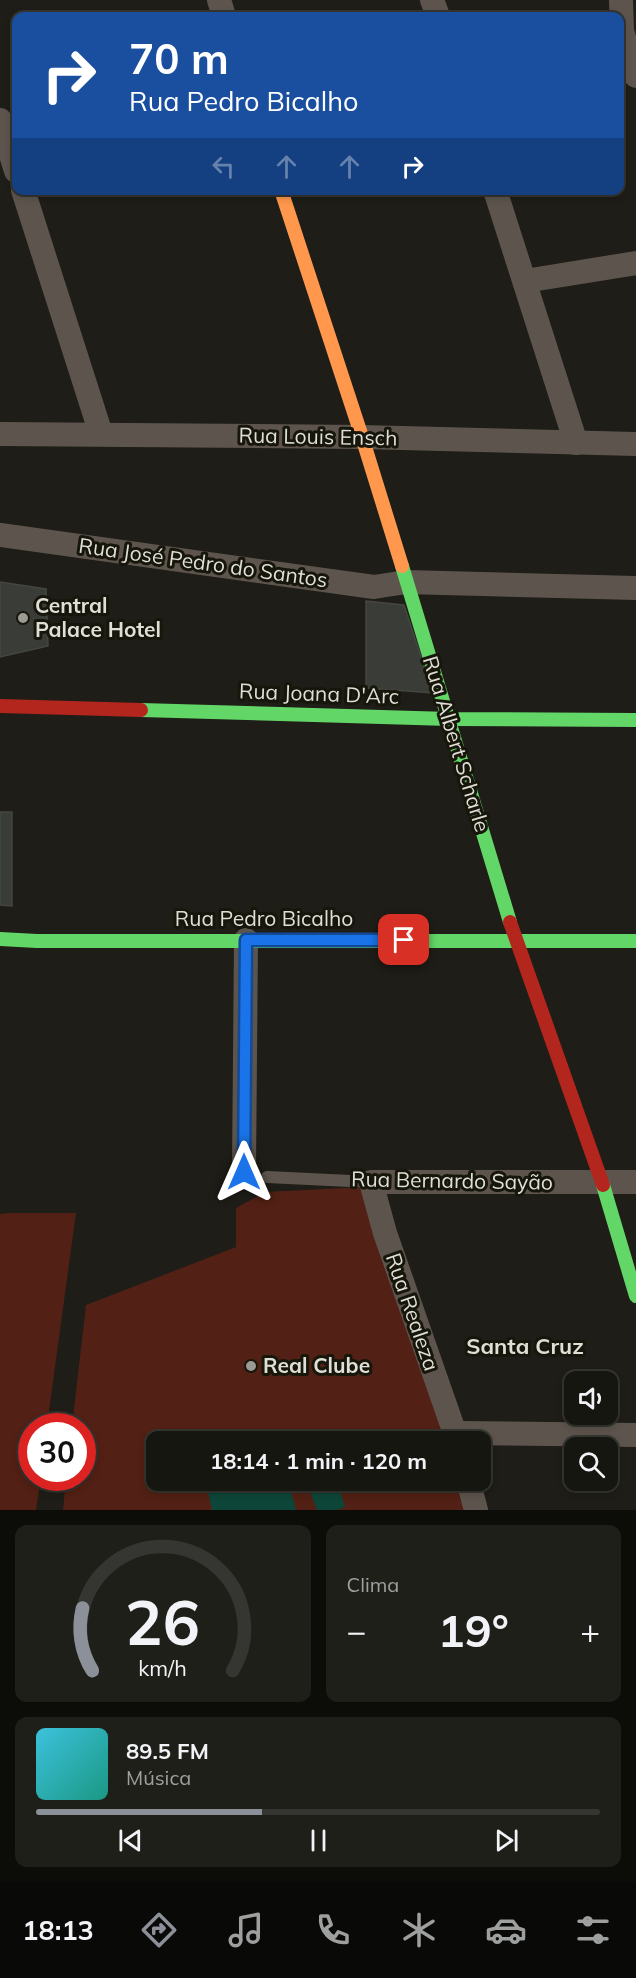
<!DOCTYPE html>
<html lang="pt">
<meta charset="utf-8">
<style>
:root{--surface:#161611;--page:#1f1f1a;--text:#f1f3f6;--muted:#9e9f9f;--line:#353531;--accent:#8c9099}
body{margin:0;font-family:Mulish,sans-serif;background:var(--page);color:var(--text);height:100vh;display:flex;flex-direction:column;font-size:22px;white-space:nowrap}
*{box-sizing:border-box;margin:0}
p{font-size:20px;color:var(--muted)}
.icon{flex:none;width:33px;height:33px;fill:none;stroke:currentColor;stroke-width:2;stroke-linecap:round;stroke-linejoin:round}
.map{position:relative;height:1510px;overflow:hidden}
.panel{display:flex;flex-direction:column;gap:15px;padding:15px;background:#0c0c09;flex:1}
.panel>*{flex:none}
.guide{position:absolute;left:12px;top:12px;width:612px;height:183px;border-radius:12px;box-shadow:0 3px 9px #0003,0 0 0 2px var(--line);background:#1a4fa0;color:#fff;overflow:hidden}
.controls{position:absolute;left:564px;top:1371px;display:grid;gap:12px}
.controls a{display:grid;place-items:center;width:54px;height:54px;border-radius:12px;background:var(--surface);box-shadow:0 3px 9px #0003,0 0 0 2px var(--line);font-size:30px}
.speed{position:absolute;left:18px;top:1413px;display:flex;gap:12px;font-size:30px;font-weight:700;text-align:center}
.speed>*{display:grid;place-content:center;width:78px;height:78px;border-radius:50%;background:var(--surface);box-shadow:0 3px 9px #0003,0 0 0 2px var(--line);line-height:1}
.speed .limit{border:9px solid #d22;background:#fff;color:#111}
.pin{position:absolute;display:grid;place-items:center;width:51px;height:51px;color:#fff;margin:-26px;border-radius:12px;box-shadow:0 3px 9px #0006}
.me{position:absolute;width:66px;margin:-33px;rotate:0deg;stroke-linejoin:round;filter:drop-shadow(0 0 4px #0008)}
.turn{display:flex;align-items:center;gap:21px;height:126px;padding:0 18px;font-size:27px}
.turn .icon{width:78px;height:78px;stroke-width:2.5}
.turn b{display:block;font-size:42px;line-height:51px}
.lanes{display:flex;align-items:center;height:57px;padding:0 18px;background:#0003;justify-content:center;gap:30px;direction:ltr}
.lanes .off{opacity:.35}
.big{font-size:45px;font-weight:700;line-height:1.1}
.panel .card{flex:1;display:flex;flex-direction:column;justify-content:center;gap:9px;min-width:0;padding:0 21px;border-radius:12px;background:var(--page)}
.panel .dial{align-items:center;gap:0}
.dial svg{height:156px;overflow:visible;fill:none;stroke:var(--line);stroke-width:7;stroke-linecap:round;text-anchor:middle}
.dial text{fill:var(--text);stroke:none}
.song{display:flex;align-items:center;gap:18px}
.cover{width:72px;height:72px;border-radius:9px;background:linear-gradient(135deg,hsl(190 70% 55%),hsl(170 70% 35%))}
.played{height:6px;border-radius:3px;background:linear-gradient(90deg,var(--accent) 40%,var(--line) 40%)}
.keys{display:flex;justify-content:space-around;direction:ltr}
.heat{display:flex;justify-content:space-between;align-items:center;font-size:33px;direction:ltr}
.panel .tiles{flex:1;display:grid;gap:15px;grid-template-columns:1fr 1fr}
.card:last-child{grid-column:span 2}
.trip{position:absolute;left:146px;top:1431px;width:345px;height:60px;border-radius:12px;background:var(--surface);box-shadow:0 3px 9px #0003,0 0 0 2px var(--line);font-weight:700;line-height:60px;text-align:center}
.tabs{display:flex;height:96px;justify-content:space-around;align-items:center;background:#090907;color:var(--muted)}
.tabs .icon{width:42px;height:42px}
.tabs .on{color:var(--accent)}
.tabs b{font-size:27px;color:var(--text)}
.map>svg:first-child{display:block}
</style>
<div class="map">
<svg width="636" height="1510" viewBox="0 0 636 1510">
<rect width="100%" height="100%" fill="#1e1d17"/>
<g fill="#522014">
<path d="M 365,1187 L 448,1441 L 156,1442 L 156,1480 L 460,1481 L 468,1510 L 63,1510 L 66,1478 L 82,1478 L 82,1426 L 72,1426 L 86,1305 L 236,1247 L 236,1208 L 265,1192 Z"/>
<path d="M 10,1213 L 76,1213 L 47,1426 L 32,1426 L 32,1478 L 41,1478 L 36,1510 L 0,1510 L 0,1214 Z"/>
</g>
<g fill="#0d4638">
<path d="M 213,1481 L 288,1481 L 296,1510 L 212,1510 L 206,1482 Z"/>
<path d="M 306,1481 L 337,1481 L 345,1507 L 337,1510 L 317,1510 Z"/>
</g>
<g fill="#3a3c37" stroke="#454641" stroke-width="1.5">
<path d="M 0,582 L 46,589 L 48,646 L 0,657 Z"/>
<path d="M 366,601 L 404,605 L 433,693 L 366,688 Z"/>
<path d="M 0,812 L 12,812 L 12,906 L 0,905 Z"/>
</g>
<g fill="none" stroke-linecap="round" stroke-linejoin="round">
<path stroke="#5d554d" stroke-width="12" d="M 267,1177 L 371,1182"/>
<g stroke="#5d554d" stroke-width="24">
<path d="M 219,0 L 224,16"/>
<path d="M 432,0 L 438,16"/>
<path d="M 621,0 L 622,31 L 636,76"/>
<path d="M 0,120 L 16,171"/>
<path d="M 23,190 L 101,434"/>
<path d="M 495,190 L 576,443"/>
<path d="M 525,281 L 636,263"/>
<path d="M 0,434 L 362,437 L 636,444"/>
<path d="M 0,535 L 374,587 L 406,582 L 636,588"/>
<path d="M 246,1175 L 244,1169 L 246,940"/>
<path d="M 455,1433 L 636,1435"/>
<path d="M 458,1442 L 385,1233 L 371,1182 L 636,1182"/>
<path d="M 468,1480 L 476,1510"/>
</g>
<g stroke="#63d668" stroke-width="14">
<path d="M 402,566 L 510,922"/>
<path d="M 141,710 L 449,719 L 636,720"/>
<path d="M 0,939 L 37,941 L 636,941"/>
<path d="M 603,1185 L 636,1296"/>
</g>
<path stroke="#ff974d" stroke-width="14" d="M 281,190 L 362,437 L 402,566"/>
<g stroke="#b3261e" stroke-width="14">
<path d="M 0,706 L 141,710"/>
<path d="M 510,922 L 603,1185"/>
</g>
</g>
<g fill="none" stroke-linecap="round" stroke-linejoin="round">
<defs>
<path id="route" d="M 244,1172 L 246,940 L 404,940"/>
</defs>
<use href="#route" stroke="#114b97" stroke-width="15"/>
<use href="#route" stroke="#1a73e8" stroke-width="10"/>
</g>
<g fill="#9b9a94" stroke="#17160b" stroke-width="2">
<circle cx="23" cy="618" r="6"/>
<circle cx="251" cy="1366" r="6"/>
</g>
<g text-anchor="middle" stroke-width="6" stroke-linejoin="round" paint-order="stroke">
<g font-size="21" fill="#dfded7" stroke="#17160b">
<text transform="translate(318 437) rotate(1)" y="7">Rua Louis Ensch</text>
<text transform="translate(203 563) rotate(8)" y="7">Rua José Pedro do Santos</text>
<text transform="translate(319 694) rotate(2)" y="7">Rua Joana D'Arc</text>
<text transform="translate(456 744) rotate(73)" y="7">Rua Albert Scharle</text>
<text x="264" y="926">Rua Pedro Bicalho</text>
<text transform="translate(452 1181) rotate(1)" y="7">Rua Bernardo Sayão</text>
<text transform="translate(412 1312) rotate(71)" y="7">Rua Realeza</text>
</g>
<g font-size="21" font-weight="bold" fill="#dfded7" stroke="#17160b" text-anchor="start">
<text x="35" y="613">Central<tspan x="35" dy="24">Palace Hotel</tspan></text>
<text x="263" y="1373">Real Clube</text>
</g>
<g font-size="22" font-weight="bold" fill="#dfded7" stroke="#17160b">
<text x="525" y="1354">Santa Cruz</text>
</g>
</g>
</svg>
<div class="controls">
<a><svg class="icon" aria-label="sound" viewBox="0 0 24 24"><path d="M4 9h4l5-4v14l-5-4H4zM17 9q2 3 0 6"/></svg></a>
<a><svg class="icon" aria-label="search" viewBox="0 0 24 24"><circle cx="10" cy="10" r="6"/><path d="M15 15l6 6"/></svg></a>
</div>
<div class="speed"><div class="limit">30</div></div>
<div class="pin" style="left:404px;top:940px;background:#d93025"><svg class="icon" aria-label="arrive" viewBox="0 0 24 24"><path d="M6 21V4h12l-3 4 3 4H6"/></svg></div>
<svg class="me" style="left:244px;top:1172px" viewBox="-20 -20 40 40"><path d="M0-17L14 15 0 8-14 15z" fill="#1a73e8" stroke="#fff" stroke-width="4"/></svg>
<div class="trip">18:14 · 1 min · 120 m</div>
<div class="guide">
<div class="turn"><svg class="icon" aria-label="right" viewBox="0 0 24 24"><path d="M7 20v-9h11M14 6l5 5-5 5"/></svg><div><b>70 m</b>Rua Pedro Bicalho</div></div>
<div class="lanes"><svg class="icon off" aria-label="left" viewBox="0 0 24 24"><path d="M17 20v-9H6M10 6l-5 5 5 5"/></svg><svg class="icon off" aria-label="ahead" viewBox="0 0 24 24"><path d="M12 20V5M6 11l6-6 6 6"/></svg><svg class="icon off" aria-label="ahead" viewBox="0 0 24 24"><path d="M12 20V5M6 11l6-6 6 6"/></svg><svg class="icon" aria-label="right" viewBox="0 0 24 24"><path d="M7 20v-9h11M14 6l5 5-5 5"/></svg></div>
</div>
</div>
<section class="panel">
<div class="tiles">
<div class="card dial"><svg viewBox="0 0 100 80">
<path d="M14 69A42 42 0 1 1 86 69"/>
<path d="M14 69A42 42 0 0 1 9 37" stroke="#8c9099"/>
<text x="50" y="56" font-size="32" font-weight="700">26</text>
<text x="50" y="72" font-size="11">km/h</text>
</svg></div>
<div class="card"><p>Clima</p>
<div class="heat"><a>−</a><b class="big">19°</b><a>+</a></div>
</div>
<div class="card">
<div class="song"><i class="cover"></i><div><b>89.5 FM</b><p>Música</p></div></div>
<div class="played"></div>
<div class="keys"><svg class="icon" aria-label="previous" viewBox="0 0 24 24"><path d="M18 5L8 12l10 7zM5 5v14"/></svg><svg class="icon" aria-label="pause" viewBox="0 0 24 24"><path d="M8 5v14M16 5v14"/></svg><svg class="icon" aria-label="next" viewBox="0 0 24 24"><path d="M6 5l10 7-10 7zM19 5v14"/></svg></div>
</div>
</div>
</section>
<nav class="tabs">
<b>18:13</b>
<svg class="icon on" aria-label="directions" viewBox="0 0 24 24"><path d="M12 3l9 9-9 9-9-9zM9 14v-3h6M13 9l2 2-2 2"/></svg>
<svg class="icon" aria-label="music" viewBox="0 0 24 24"><path d="M9 18V5l10-2v13"/><circle cx="6" cy="18" r="3"/><circle cx="16" cy="16" r="3"/></svg>
<svg class="icon" aria-label="phone" viewBox="0 0 24 24"><path d="M5 4h4l2 5-3 2q2 4 5 5l2-3 5 2v4C11 20 4 13 5 4z"/></svg>
<svg class="icon" aria-label="climate" viewBox="0 0 24 24"><path d="M12 3v18M4 7l16 10M4 17L20 7"/></svg>
<svg class="icon" aria-label="car" viewBox="0 0 24 24"><path d="M5 17H2v-5l4-1 3-4h7l3 4 3 1v5h-3M9 17h6M6 11h13"/><circle cx="7" cy="17" r="2"/><circle cx="17" cy="17" r="2"/></svg>
<svg class="icon" aria-label="filters" viewBox="0 0 24 24"><path d="M4 7h16M4 17h16"/><circle cx="9" cy="7" r="2"/><circle cx="15" cy="17" r="2"/></svg>
</nav>
